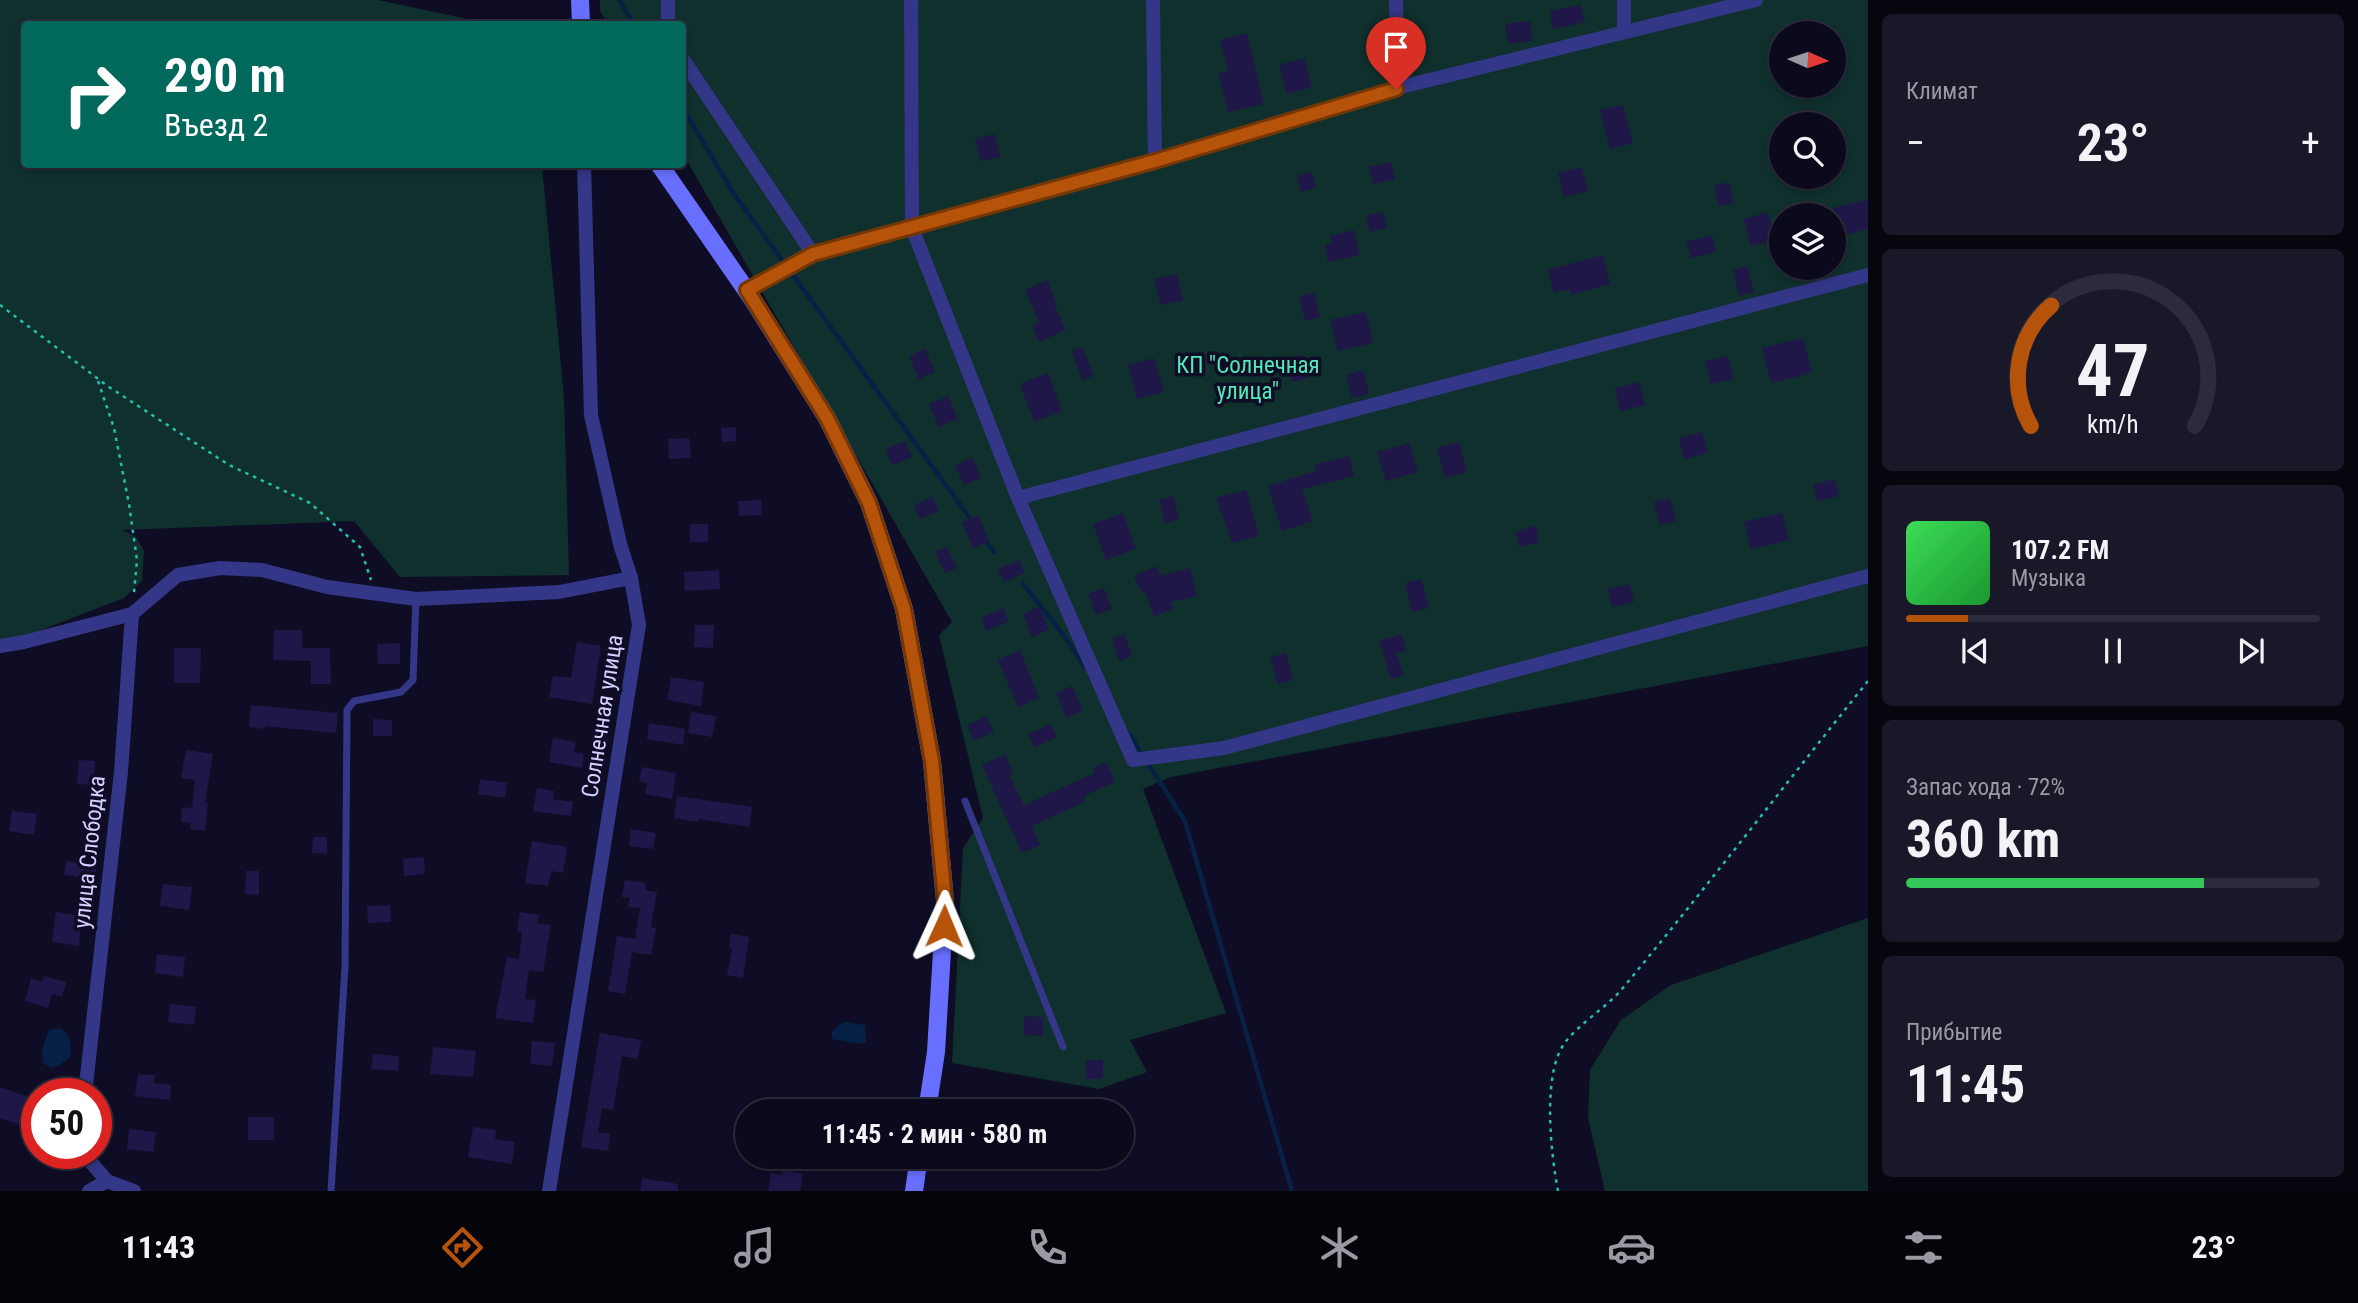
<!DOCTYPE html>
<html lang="ru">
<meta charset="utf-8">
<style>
:root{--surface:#0b0a1c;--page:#191829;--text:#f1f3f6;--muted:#9a9aa3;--line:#2b2b3b;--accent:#b45309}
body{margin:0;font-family:"Roboto Condensed",sans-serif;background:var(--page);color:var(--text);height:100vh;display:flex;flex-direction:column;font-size:26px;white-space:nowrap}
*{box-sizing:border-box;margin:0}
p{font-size:23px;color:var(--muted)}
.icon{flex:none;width:38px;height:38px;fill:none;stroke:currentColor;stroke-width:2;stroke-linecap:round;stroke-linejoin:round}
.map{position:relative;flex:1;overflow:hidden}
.drawer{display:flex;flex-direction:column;gap:14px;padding:14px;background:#06060f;width:490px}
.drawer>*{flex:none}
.banner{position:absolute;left:21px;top:21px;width:665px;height:147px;border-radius:7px;box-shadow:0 4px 10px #0003,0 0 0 2px var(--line);background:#00695c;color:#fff;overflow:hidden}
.needle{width:46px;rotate:93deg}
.controls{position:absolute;left:1769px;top:21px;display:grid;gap:14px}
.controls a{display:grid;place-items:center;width:77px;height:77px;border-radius:50%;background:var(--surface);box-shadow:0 4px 10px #0003,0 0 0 2px var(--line);font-size:35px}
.speed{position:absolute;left:21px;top:1078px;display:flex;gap:14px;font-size:35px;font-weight:700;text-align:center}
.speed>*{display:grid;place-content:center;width:91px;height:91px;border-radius:50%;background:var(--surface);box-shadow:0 4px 10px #0003,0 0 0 2px var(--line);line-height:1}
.speed .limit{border:10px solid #d22;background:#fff;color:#111}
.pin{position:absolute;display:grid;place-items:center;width:60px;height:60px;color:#fff;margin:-72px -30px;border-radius:50% 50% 50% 0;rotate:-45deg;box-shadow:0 0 7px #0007}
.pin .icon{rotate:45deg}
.me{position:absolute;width:77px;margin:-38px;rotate:1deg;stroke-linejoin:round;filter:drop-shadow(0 0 5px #0008)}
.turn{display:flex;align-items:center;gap:24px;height:147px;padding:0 28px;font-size:32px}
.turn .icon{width:91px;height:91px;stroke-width:2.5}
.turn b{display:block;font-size:49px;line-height:60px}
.big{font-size:52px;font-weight:700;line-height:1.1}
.drawer .card{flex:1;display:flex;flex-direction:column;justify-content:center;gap:10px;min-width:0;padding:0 24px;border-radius:10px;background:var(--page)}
.drawer .dial{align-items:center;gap:0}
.dial svg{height:182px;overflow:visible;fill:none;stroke:var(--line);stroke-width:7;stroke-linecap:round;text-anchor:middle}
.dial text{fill:var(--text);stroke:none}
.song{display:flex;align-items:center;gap:21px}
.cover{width:84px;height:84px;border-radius:10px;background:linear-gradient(135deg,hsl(130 70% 55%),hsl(130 70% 35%))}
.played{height:7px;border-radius:4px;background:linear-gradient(90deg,var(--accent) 15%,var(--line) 15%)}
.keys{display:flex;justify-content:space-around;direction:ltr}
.heat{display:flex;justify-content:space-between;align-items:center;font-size:38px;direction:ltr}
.charge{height:10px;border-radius:5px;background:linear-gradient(90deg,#34c759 72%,var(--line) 0)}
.trip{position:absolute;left:735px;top:1099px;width:399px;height:70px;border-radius:35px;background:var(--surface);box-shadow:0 4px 10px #0003,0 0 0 2px var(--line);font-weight:700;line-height:70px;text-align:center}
.tabs{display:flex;height:112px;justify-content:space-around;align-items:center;background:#04040b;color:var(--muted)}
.tabs .icon{width:49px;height:49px}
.tabs .selected{color:var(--accent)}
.tabs b{font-size:32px;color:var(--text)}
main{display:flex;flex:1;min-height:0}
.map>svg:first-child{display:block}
</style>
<main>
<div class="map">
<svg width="1868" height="1191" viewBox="0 0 1868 1191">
<rect width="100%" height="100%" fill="#0f0d26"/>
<g fill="#0f302d" fill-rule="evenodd">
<path d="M 0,0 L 378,0 L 491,24 L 24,24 L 24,164 L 542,165 L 564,397 L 569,575 L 400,577 L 354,521 L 122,530 L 136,537 L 144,551 L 142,581 L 124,598 L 23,637 L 0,640 Z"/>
<path d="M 600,0 L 1868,0 L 1868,646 L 1171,777 L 1143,789 L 1226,1013 L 1130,1040 L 1147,1072 L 1099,1089 L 952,1063 L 963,848 L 983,818 L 939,635 L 952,622 L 683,154 L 682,24 L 608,24 L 600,11 ZM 1782,33 L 1834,33 L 1834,86 L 1782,86 ZM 1782,124 L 1834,124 L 1834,177 L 1782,177 ZM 1782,215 L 1834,215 L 1834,268 L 1782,268 Z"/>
<path d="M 1868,918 L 1868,1191 L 1605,1191 L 1588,1118 L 1590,1070 L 1621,1020 L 1671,985 Z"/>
</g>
<g fill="#062145">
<path d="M 846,1022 L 865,1025 L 866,1042 L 861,1044 L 832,1039 L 832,1032 L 840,1024 Z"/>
<path d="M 60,1028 C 72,1035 71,1045 70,1057 L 60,1065 L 52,1068 L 43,1063 L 42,1049 L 49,1030 Z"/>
</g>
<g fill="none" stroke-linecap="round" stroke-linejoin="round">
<g stroke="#062145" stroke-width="4.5">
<path d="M 619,0 L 634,24"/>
<path d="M 682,106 L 734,194 L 972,521"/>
<path d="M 985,540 L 994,552"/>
<path d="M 1023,584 L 1065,637 L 1085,668"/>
<path d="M 1129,734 L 1185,821 L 1292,1191"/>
</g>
</g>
<g fill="#1e1748">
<path d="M 1581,5 L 1585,22 L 1553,29 L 1550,11 Z"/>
<path d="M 1530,21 L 1532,41 L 1508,44 L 1505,24 Z"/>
<path d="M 1247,33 L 1264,104 L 1228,112 L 1218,73 L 1228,71 L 1220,40 Z"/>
<path d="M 1304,58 L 1312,87 L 1287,94 L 1279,65 Z"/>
<path d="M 1623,105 L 1633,143 L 1610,149 L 1600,110 Z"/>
<path d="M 995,134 L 1000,157 L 980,161 L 975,138 Z"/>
<path d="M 1391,162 L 1395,179 L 1373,184 L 1369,167 Z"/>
<path d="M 1582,167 L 1588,191 L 1564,197 L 1558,173 Z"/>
<path d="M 1312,172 L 1316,188 L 1301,192 L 1297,176 Z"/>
<path d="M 1729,182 L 1734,203 L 1719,206 L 1714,186 Z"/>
<path d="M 1868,199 L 1868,229 L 1834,238 L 1834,208 Z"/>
<path d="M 1383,212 L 1387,228 L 1370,232 L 1366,216 Z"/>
<path d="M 1768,212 L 1775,240 L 1751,246 L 1744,219 Z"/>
<path d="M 1354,230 L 1360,255 L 1328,262 L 1325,245 L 1332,243 L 1330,236 Z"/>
<path d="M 1712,235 L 1716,252 L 1691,258 L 1686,242 Z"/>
<path d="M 1603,255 L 1610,284 L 1571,295 L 1569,289 L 1554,293 L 1548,270 Z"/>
<path d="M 1747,266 L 1754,292 L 1739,296 L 1733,270 Z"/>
<path d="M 1177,274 L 1183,300 L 1161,305 L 1154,279 Z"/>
<path d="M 1047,280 L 1057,304 L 1054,305 L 1066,330 L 1039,342 L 1032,326 L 1039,323 L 1025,290 Z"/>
<path d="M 1314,293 L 1320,317 L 1305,321 L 1299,297 Z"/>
<path d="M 1366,312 L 1373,343 L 1338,351 L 1330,320 Z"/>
<path d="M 1803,338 L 1812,373 L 1771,383 L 1762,348 Z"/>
<path d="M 1082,347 L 1094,376 L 1083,380 L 1071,351 Z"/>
<path d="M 925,349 L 935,372 L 919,379 L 909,356 Z"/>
<path d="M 1302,355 L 1308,378 L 1292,382 L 1286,359 Z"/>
<path d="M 1728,356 L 1734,379 L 1711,384 L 1705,361 Z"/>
<path d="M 1154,358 L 1164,392 L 1137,399 L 1128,365 Z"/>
<path d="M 1363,370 L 1369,394 L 1352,398 L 1346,375 Z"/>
<path d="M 1048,373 L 1062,411 L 1034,422 L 1020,384 Z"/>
<path d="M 1639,382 L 1645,405 L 1620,411 L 1615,388 Z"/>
<path d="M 948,396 L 958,419 L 939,427 L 929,404 Z"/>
<path d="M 736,427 L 736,441 L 722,442 L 721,428 Z"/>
<path d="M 1702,432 L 1708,453 L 1684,459 L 1679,438 Z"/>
<path d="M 689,438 L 691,458 L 669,459 L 668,439 Z"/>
<path d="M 905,441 L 912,457 L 892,465 L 885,449 Z"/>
<path d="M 1459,442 L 1467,472 L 1445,478 L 1437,448 Z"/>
<path d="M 1409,443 L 1418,472 L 1386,481 L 1377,452 Z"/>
<path d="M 1349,456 L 1354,476 L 1302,489 L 1313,521 L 1282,531 L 1268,486 L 1316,471 L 1314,465 Z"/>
<path d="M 972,458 L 981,478 L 964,485 L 955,465 Z"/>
<path d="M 1835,479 L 1839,496 L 1817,501 L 1813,485 Z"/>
<path d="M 1246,490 L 1259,536 L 1232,543 L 1216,498 Z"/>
<path d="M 1173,496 L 1179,519 L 1165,523 L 1159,500 Z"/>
<path d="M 933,497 L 939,511 L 920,519 L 914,505 Z"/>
<path d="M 1670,498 L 1676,521 L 1660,525 L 1654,502 Z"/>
<path d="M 761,500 L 762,515 L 739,516 L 738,501 Z"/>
<path d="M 1123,513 L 1136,549 L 1106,560 L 1093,524 Z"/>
<path d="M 1782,513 L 1789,540 L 1751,549 L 1744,522 Z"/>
<path d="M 978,515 L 989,541 L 973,548 L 962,523 Z"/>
<rect x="690" y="524" width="18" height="18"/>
<path d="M 1536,526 L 1539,542 L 1519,547 L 1516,531 Z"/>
<path d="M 947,547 L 957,568 L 945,573 L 935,552 Z"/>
<path d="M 1019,560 L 1025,573 L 1004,582 L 998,569 Z"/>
<path d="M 1157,566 L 1161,576 L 1190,568 L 1197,596 L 1171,602 L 1173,609 L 1154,616 L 1145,592 L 1142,593 L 1134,576 Z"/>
<path d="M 719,570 L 720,589 L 685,591 L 684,572 Z"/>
<path d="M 1421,579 L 1429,608 L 1412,612 L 1405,583 Z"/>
<path d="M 1630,584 L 1634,602 L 1612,607 L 1608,589 Z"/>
<path d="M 1104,588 L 1112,609 L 1096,615 L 1088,594 Z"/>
<path d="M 1039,607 L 1049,629 L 1032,637 L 1023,614 Z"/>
<path d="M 1003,608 L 1009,621 L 986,631 L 981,618 Z"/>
<path d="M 695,625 L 714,625 L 713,648 L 694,647 Z"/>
<path d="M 274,630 L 302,630 L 302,648 L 330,648 L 331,684 L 311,684 L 311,661 L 273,660 Z"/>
<path d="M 1124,634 L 1132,656 L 1119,661 L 1112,639 Z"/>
<path d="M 1402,634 L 1406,651 L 1396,653 L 1404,675 L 1391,679 L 1379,641 Z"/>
<path d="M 577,642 L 601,646 L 592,704 L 549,697 L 553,676 L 571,678 Z"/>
<path d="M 400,643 L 400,664 L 378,664 L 377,644 Z"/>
<path d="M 174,648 L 201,648 L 200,683 L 174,683 Z"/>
<path d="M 1020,650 L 1039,698 L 1018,707 L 998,660 Z"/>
<path d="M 1286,653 L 1293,680 L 1278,684 L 1270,657 Z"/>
<path d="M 671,677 L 704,682 L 701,706 L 667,700 Z"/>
<path d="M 1072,686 L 1083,711 L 1066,718 L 1056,693 Z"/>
<path d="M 251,705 L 338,713 L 336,733 L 265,726 L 265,729 L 249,727 Z"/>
<path d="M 691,712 L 716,716 L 712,737 L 688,733 Z"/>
<path d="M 987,716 L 994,732 L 974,741 L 967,725 Z"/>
<path d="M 373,719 L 392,720 L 392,736 L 373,736 Z"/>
<path d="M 649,723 L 685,729 L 683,745 L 647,739 Z"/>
<path d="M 1051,724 L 1057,737 L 1034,747 L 1028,734 Z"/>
<path d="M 553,738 L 576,742 L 574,752 L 584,754 L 582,768 L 549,762 Z"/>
<path d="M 186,750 L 213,754 L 205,803 L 208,803 L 205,831 L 190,829 L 191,823 L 181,822 L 182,807 L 192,808 L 195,780 L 181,778 Z"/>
<path d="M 1005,754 L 1013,773 L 1009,775 L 1024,805 L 1095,773 L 1093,768 L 1106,762 L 1115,782 L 1084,796 L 1086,801 L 1032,826 L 1040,845 L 1022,853 L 982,765 Z"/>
<path d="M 79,760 L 95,761 L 94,785 L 77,784 Z"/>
<path d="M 642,767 L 676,773 L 672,799 L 645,794 L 647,783 L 639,781 Z"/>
<path d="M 480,779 L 507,783 L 505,798 L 478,794 Z"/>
<path d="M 537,788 L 554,791 L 553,799 L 573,802 L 571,816 L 533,811 Z"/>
<path d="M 677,796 L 752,807 L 749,827 L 699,819 L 698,822 L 674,818 Z"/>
<path d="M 12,811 L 37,814 L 34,835 L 9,831 Z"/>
<path d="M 631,829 L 656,833 L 653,849 L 629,846 Z"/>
<path d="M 313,837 L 327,837 L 327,854 L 312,853 Z"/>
<path d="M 532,841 L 567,847 L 563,873 L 551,871 L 548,886 L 525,883 Z"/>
<path d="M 424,857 L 425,874 L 404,876 L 403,859 Z"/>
<path d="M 66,861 L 97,865 L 95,879 L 64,875 Z"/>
<path d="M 246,871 L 259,871 L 259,895 L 245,894 Z"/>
<path d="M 625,880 L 646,883 L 645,890 L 657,892 L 651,927 L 656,928 L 651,955 L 632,952 L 625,994 L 608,991 L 617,936 L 635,939 L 640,908 L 628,907 L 630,898 L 622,897 Z"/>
<path d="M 163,884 L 192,887 L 189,910 L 160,906 Z"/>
<path d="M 390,905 L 391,922 L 368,923 L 367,906 Z"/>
<path d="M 56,912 L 82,916 L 79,946 L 52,942 Z"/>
<path d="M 520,912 L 539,915 L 537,923 L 551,925 L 543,972 L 529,970 L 525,999 L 536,1000 L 533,1023 L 495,1018 L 507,957 L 519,959 L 522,932 L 517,931 Z"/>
<path d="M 731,934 L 749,937 L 743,978 L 727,975 L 732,949 L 729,948 Z"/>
<path d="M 157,954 L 185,957 L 183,977 L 155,973 Z"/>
<path d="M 44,976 L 66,982 L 62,997 L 52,994 L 48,1008 L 25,1001 L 31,978 L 42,982 Z"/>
<path d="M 170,1004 L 196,1007 L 194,1025 L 168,1022 Z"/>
<path d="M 1024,1016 L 1043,1017 L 1043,1036 L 1024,1035 Z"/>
<path d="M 600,1033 L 641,1040 L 638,1059 L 622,1056 L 613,1110 L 602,1108 L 598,1132 L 610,1134 L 608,1151 L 581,1147 Z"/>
<path d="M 532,1041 L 555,1043 L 552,1066 L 530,1064 Z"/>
<path d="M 433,1047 L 476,1051 L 473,1077 L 430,1074 Z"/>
<path d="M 373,1054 L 399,1056 L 398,1071 L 371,1069 Z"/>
<rect x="1086" y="1060" width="17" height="19"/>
<path d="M 138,1074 L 155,1075 L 154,1083 L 171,1085 L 170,1100 L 135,1096 Z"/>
<path d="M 0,1087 L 37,1100 L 37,1114 L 33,1112 L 28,1127 L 0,1118 Z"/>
<rect x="248" y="1117" width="26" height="23"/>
<path d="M 473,1127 L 496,1130 L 495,1139 L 515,1142 L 512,1164 L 468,1157 Z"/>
<path d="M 129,1129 L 156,1132 L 153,1152 L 127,1149 Z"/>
<path d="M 783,1170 L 803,1174 L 800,1191 L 768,1191 L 771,1173 L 782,1175 Z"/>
<path d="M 642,1178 L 678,1184 L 678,1191 L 640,1191 Z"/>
</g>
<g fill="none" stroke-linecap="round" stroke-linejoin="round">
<g stroke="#25bfab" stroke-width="2.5" stroke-dasharray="3.5 5" stroke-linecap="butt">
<path d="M 0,305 L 109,387 L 229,465 L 310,503 L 360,547 L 371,580"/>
<path d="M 98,381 L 114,428 L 129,504 L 137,560 L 134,593"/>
<path d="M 1558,1191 C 1551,1155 1542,1075 1564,1044 C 1577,1025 1606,1008 1622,989 C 1706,888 1786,783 1868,681"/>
</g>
<g stroke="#343788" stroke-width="7">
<path d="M 965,801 L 1063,1047"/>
<path d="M 331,1191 L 345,967 L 347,710 L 354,701 L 401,692 L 413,680 L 416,599"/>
</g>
<g stroke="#343788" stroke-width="14">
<path d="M 668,0 L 668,24"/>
<path d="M 911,0 L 912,228 L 1018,498 L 1868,275"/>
<path d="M 1153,0 L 1155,161"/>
<path d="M 1396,0 L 1397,88"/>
<path d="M 1624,31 L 1624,0"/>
<path d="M 682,58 L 813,254"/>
<path d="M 746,290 L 813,254 L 1155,161 L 1397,88 L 1756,0"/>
<path d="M 1018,498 L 1133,760 L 1224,748 L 1868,576"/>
<path d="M 0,646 L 24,642 L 132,614 L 178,575 L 220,568 L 262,570 L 327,587 L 416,599 L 559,592 L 631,578"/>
<path d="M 85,1094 L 121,772 L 132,614"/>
<path d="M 83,1153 L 107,1181 L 134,1191"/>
<path d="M 89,1191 L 107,1181"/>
<path d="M 549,1191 L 639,625 L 631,578 L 620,544 L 591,415 L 584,164"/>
</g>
<g stroke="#686fff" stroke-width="18">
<path d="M 580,0 L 581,24"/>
<path d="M 659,164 L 753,300 L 827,418 L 869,503 L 904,609 L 932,761 L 945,901 L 936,1052 L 927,1111"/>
<path d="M 914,1191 L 919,1157"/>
</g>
</g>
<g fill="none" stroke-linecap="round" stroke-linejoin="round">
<defs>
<path id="route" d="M 944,926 L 945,901 L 932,761 L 904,609 L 869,503 L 827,418 L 747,290 L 813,254 L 1155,161 L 1396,89"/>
</defs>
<use href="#route" stroke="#753606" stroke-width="18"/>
<use href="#route" stroke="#b45309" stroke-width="12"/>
</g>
<g text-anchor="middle" stroke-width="7" stroke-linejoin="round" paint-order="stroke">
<g font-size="23" fill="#54e8b9" stroke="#0f0d26">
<text x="1248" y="373">КП "Солнечная<tspan x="1248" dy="26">улица"</tspan></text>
</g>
<g font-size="23" fill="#d4d1ff" stroke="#0f0d26">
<text transform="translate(602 716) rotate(-81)" y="8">Солнечная улица</text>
<text transform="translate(89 852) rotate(-84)" y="8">улица Слободка</text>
</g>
</g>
</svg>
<div class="controls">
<a><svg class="needle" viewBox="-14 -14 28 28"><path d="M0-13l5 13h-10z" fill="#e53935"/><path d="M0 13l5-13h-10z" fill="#9a9aa3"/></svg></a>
<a><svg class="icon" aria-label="search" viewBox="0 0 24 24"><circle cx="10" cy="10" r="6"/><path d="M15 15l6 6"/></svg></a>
<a><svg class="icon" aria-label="layers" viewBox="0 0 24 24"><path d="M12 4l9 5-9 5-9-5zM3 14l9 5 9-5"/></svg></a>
</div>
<div class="speed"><div class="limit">50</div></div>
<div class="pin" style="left:1396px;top:89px;background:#d93025"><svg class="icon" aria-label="arrive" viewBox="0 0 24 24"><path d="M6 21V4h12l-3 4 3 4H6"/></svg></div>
<svg class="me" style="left:944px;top:926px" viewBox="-20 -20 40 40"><path d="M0-17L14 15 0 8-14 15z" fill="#b45309" stroke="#fff" stroke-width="4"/></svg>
<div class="trip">11:45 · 2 мин · 580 m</div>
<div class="banner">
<div class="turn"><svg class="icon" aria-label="right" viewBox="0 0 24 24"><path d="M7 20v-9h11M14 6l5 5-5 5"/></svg><div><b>290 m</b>Въезд 2</div></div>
</div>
</div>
<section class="drawer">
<div class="card"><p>Климат</p>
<div class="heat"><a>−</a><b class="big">23°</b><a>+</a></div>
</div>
<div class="card dial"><svg viewBox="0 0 100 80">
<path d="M14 69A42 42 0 1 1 86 69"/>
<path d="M14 69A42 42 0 0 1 23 16" stroke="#b45309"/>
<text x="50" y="56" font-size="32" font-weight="700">47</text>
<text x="50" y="72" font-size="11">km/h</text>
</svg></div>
<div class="card">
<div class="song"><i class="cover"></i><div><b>107.2 FM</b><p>Музыка</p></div></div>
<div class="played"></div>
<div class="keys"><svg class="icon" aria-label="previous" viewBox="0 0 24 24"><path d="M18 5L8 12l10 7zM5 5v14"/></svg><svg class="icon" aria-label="pause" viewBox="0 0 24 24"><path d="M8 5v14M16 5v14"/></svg><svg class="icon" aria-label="next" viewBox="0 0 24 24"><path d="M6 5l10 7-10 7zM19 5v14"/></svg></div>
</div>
<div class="card"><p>Запас хода · 72%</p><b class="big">360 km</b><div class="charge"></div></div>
<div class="card"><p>Прибытие</p><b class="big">11:45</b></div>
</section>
</main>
<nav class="tabs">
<b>11:43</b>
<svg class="icon selected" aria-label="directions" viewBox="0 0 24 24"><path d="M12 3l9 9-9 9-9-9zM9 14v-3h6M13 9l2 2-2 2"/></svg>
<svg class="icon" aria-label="music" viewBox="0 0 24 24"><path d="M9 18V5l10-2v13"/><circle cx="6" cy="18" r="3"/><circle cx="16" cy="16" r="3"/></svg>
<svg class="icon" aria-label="phone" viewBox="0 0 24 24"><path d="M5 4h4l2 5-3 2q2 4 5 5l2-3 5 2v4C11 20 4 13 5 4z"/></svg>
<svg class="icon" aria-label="climate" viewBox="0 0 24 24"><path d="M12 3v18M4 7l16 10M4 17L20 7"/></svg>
<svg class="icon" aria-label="car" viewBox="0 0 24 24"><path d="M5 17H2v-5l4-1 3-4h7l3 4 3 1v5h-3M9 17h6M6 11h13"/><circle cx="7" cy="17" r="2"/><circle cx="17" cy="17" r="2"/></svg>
<svg class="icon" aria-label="filters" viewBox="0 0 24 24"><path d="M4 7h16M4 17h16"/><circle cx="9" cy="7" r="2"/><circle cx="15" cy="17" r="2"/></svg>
<b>23°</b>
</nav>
